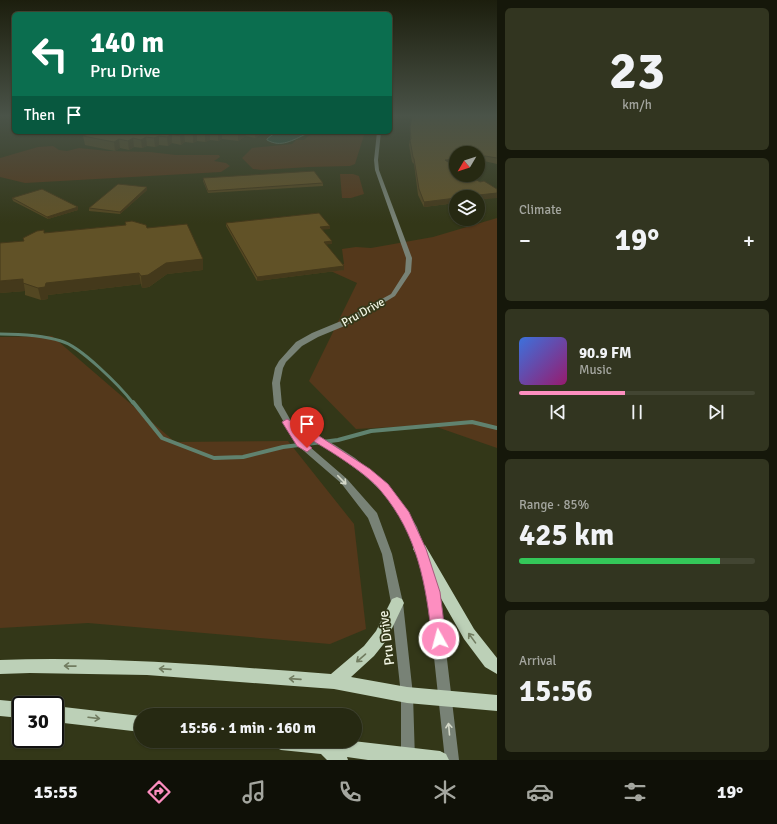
<!DOCTYPE html>
<meta charset="utf-8">
<style>
:root{--surface:#262912;--page:#323520;--text:#f1f3f6;--muted:#a4a69f;--line:#424532;--accent:#fd8ec0}
body{margin:0;font-family:Signika,sans-serif;background:var(--page);color:var(--text);height:100vh;display:flex;flex-direction:column;font-size:15px;white-space:nowrap}
*{box-sizing:border-box;margin:0}
p{font-size:13px;color:var(--muted)}
.icon{flex:none;width:22px;height:22px;fill:none;stroke:currentColor;stroke-width:2;stroke-linecap:round;stroke-linejoin:round}
.map{position:relative;flex:1;overflow:hidden}
.drawer{display:flex;flex-direction:column;gap:8px;padding:8px;background:#15170a;width:280px}
.drawer>*{flex:none}
.top-card{position:absolute;left:12px;top:12px;width:380px;height:122px;border-radius:6px;box-shadow:0 1px 3px #0004,0 0 0 1px var(--line);background:#0b6e4f;color:#fff;overflow:hidden}
.needle{width:26px;rotate:231deg}
.fabs{position:absolute;left:449px;top:146px;display:grid;gap:8px}
.fabs a{display:grid;place-items:center;width:36px;height:36px;border-radius:50%;background:var(--surface);box-shadow:0 1px 3px #0004,0 0 0 1px var(--line);font-size:20px}
.speed{position:absolute;left:12px;top:696px;display:flex;gap:8px;font-size:20px;font-weight:700;text-align:center}
.speed>*{display:grid;place-content:center;width:52px;height:52px;border-radius:50%;background:var(--surface);box-shadow:0 1px 3px #0004,0 0 0 1px var(--line);line-height:1}
.speed .limit{border:2px solid #111;border-radius:6px;background:#fff;color:#111}
.pin{position:absolute;display:grid;place-items:center;width:34px;height:34px;color:#fff;margin:-41px -17px;border-radius:50% 50% 50% 0;rotate:-45deg;box-shadow:0 0 4px #0007}
.pin .icon{rotate:45deg}
.me{position:absolute;width:44px;margin:-22px;rotate:353deg;stroke-linejoin:round;filter:drop-shadow(0 0 3px #0008)}
.turn{display:flex;align-items:center;gap:14px;height:84px;padding:0 12px;font-size:18px}
.turn .icon{width:52px;height:52px;stroke-width:2.5}
.turn b{display:block;font-size:28px;line-height:34px}
.then{display:flex;align-items:center;height:38px;padding:0 12px;background:#0003;gap:8px;font-size:15px}
.big{font-size:30px;font-weight:700;line-height:1.1}
.drawer .tile{flex:1;display:flex;flex-direction:column;justify-content:center;gap:6px;min-width:0;padding:0 14px;border-radius:6px;background:var(--page)}
.drawer .dial{align-items:center;gap:0}
.dial b{font-size:52px;line-height:1}
.song{display:flex;align-items:center;gap:12px}
.cover{width:48px;height:48px;border-radius:6px;background:linear-gradient(135deg,hsl(220 70% 55%),hsl(320 70% 35%))}
.played{height:4px;border-radius:2px;background:linear-gradient(90deg,var(--accent) 45%,var(--line) 45%)}
.keys{display:flex;justify-content:space-around;direction:ltr}
.heat{display:flex;justify-content:space-between;align-items:center;font-size:22px;direction:ltr}
.charge{height:6px;border-radius:3px;background:linear-gradient(90deg,#34c759 85%,var(--line) 0)}
.trip{position:absolute;left:134px;top:708px;width:228px;height:40px;border-radius:20px;background:var(--surface);box-shadow:0 1px 3px #0004,0 0 0 1px var(--line);font-weight:700;line-height:40px;text-align:center}
.tabs{display:flex;height:64px;justify-content:space-around;align-items:center;background:#0f1007;color:var(--muted)}
.tabs .icon{width:28px;height:28px}
.tabs .current{color:var(--accent)}
.tabs b{font-size:18px;color:var(--text)}
main{display:flex;flex:1;min-height:0}
.map>svg:first-child{display:block}
</style>
<main>
<div class="map">
<svg width="497" height="760" viewBox="0 0 497 760">
<rect width="100%" height="100%" fill="#333718"/>
<g fill="#54381b">
<path d="M 340,132 L 365,132 L 355,164 L 350,166 L 309,167 L 262,170 L 253,169 L 242,158 L 252,148 L 292,144 L 296,140 L 304,140 C 313,130 327,134 340,132 Z"/>
<path d="M 53,146 L 59,150 L 67,151 L 79,148 L 108,151 L 150,152 L 176,155 L 219,155 L 220,157 L 214,161 L 226,163 L 230,166 L 221,172 L 25,183 L 0,177 L 0,158 L 38,147 Z"/>
<path d="M 340,174 L 353,174 L 359,176 L 364,194 L 351,198 L 342,198 Z"/>
<path d="M 497,218 L 497,448 L 431,425 L 356,429 L 309,381 L 357,283 L 324,268 L 344,264 L 342,249 L 356,247 L 371,248 L 433,237 Z"/>
<path d="M 52,336 L 175,442 L 288,441 L 354,524 L 366,629 L 330,644 L 88,623 L 0,628 L 0,337 Z"/>
</g>
<path fill="#21513d" stroke="#60826f" d="M 279,132 L 322,132 C 317,132 311,132 306,134 C 293,140 281,148 267,140 L 267,139 L 272,135 Z"/>
<g fill="none" stroke-linecap="round" stroke-linejoin="round">
<path stroke="#60826f" stroke-width="3" d="M 0,334 C 20,334 42,335 61,341 C 80,346 120,386 133,403"/>
<path stroke="#60826f" stroke-width="4" d="M 133,402 L 162,438 L 214,458 L 243,457 L 283,447 L 338,440 L 371,431 L 472,422 L 497,428"/>
<g fill="#788276" fill-rule="evenodd">
<path d="M 377,132 L 381,132 L 378,160 L 379,170 L 412,258 L 411,272 L 395,296 L 347,325 L 318,337 L 302,346 L 286,362 L 283,368 L 280,383 L 282,405 L 291,421 L 335,445 L 355,458 L 373,473 L 390,489 L 405,507 L 417,527 L 427,554 L 426,557 L 422,558 L 418,557 C 410,542 407,526 398,512 C 373,476 334,452 297,431 L 303,441 L 347,479 L 377,513 L 392,554 L 403,603 L 413,695 L 415,760 L 401,760 L 401,695 L 391,603 L 382,554 L 368,518 L 341,483 L 297,445 L 274,405 L 272,383 L 275,368 L 279,361 L 296,342 L 312,333 L 341,321 L 391,294 L 405,272 L 406,258 L 375,170 L 374,160 Z"/>
<path d="M 426,563 L 430,564 L 431,567 L 439,592 L 459,760 L 445,760 L 427,592 L 421,567 L 422,564 Z"/>
</g>
<g fill="#bcd0b7" fill-rule="evenodd">
<path d="M 420,544 L 425,545 L 474,629 L 497,658 L 497,674 L 485,667 L 464,639 L 413,549 L 415,545 Z"/>
<path d="M 397,597 L 402,599 L 404,603 L 386,641 L 374,656 L 351,677 L 407,687 L 497,695 L 497,711 L 407,703 L 334,689 L 147,675 L 30,673 L 0,674 L 0,660 C 111,656 221,666 331,674 L 364,646 L 376,631 L 392,599 Z"/>
<path d="M 0,700 L 21,702 L 27,704 L 21,705 L 21,718 L 0,716 Z"/>
<path d="M 55,706 L 141,716 L 141,732 L 55,722 Z"/>
<path d="M 272,741 L 353,741 L 440,751 L 446,754 L 449,760 L 368,760 L 347,757 L 348,760 L 327,760 L 321,754 L 281,750 L 275,747 Z"/>
</g>
</g>
<g fill="#534722">
<path d="M 412,116 L 497,116 L 497,164 L 484,161 L 478,162 L 478,153 L 452,165 L 456,197 L 456,203 L 424,207 L 418,195 L 414,164 L 412,162 L 409,145 L 410,140 L 410,132 Z"/>
<path d="M 94,132 L 264,132 L 255,138 L 246,136 L 238,141 L 222,139 L 218,141 L 210,140 L 205,142 L 197,141 L 193,143 L 185,142 L 181,145 L 172,143 L 168,146 L 159,145 L 155,147 L 147,146 L 142,148 L 134,147 L 129,150 L 120,148 L 115,151 L 85,145 L 83,136 Z"/>
<path d="M 203,178 L 323,183 L 323,186 L 208,193 L 203,181 Z"/>
<path d="M 147,190 L 120,214 L 89,211 L 89,208 Z"/>
<path d="M 12,198 L 78,207 L 78,210 L 48,219 L 13,201 Z"/>
<path d="M 125,222 L 147,228 L 203,270 L 167,274 L 149,287 L 142,288 L 141,284 L 48,295 L 48,299 L 41,300 L 25,295 L 25,291 L 0,293 L 0,243 L 24,241 L 44,230 L 44,233 L 125,225 Z"/>
<path d="M 226,223 L 330,229 L 322,229 L 332,244 L 326,244 L 344,270 L 257,281 L 226,226 Z"/>
</g>
<g fill="#44391b">
<path d="M 197,132 L 197,141 L 193,143 L 193,135 Z"/>
<path d="M 208,132 L 210,132 L 210,140 L 205,142 L 205,133 Z"/>
<path d="M 218,132 L 222,132 L 222,139 L 218,141 Z"/>
<path d="M 238,132 L 246,132 L 246,136 L 238,141 Z"/>
<path d="M 255,132 L 264,132 L 255,138 Z"/>
<path d="M 184,133 L 185,142 L 181,145 L 180,136 Z"/>
<path d="M 172,134 L 172,143 L 168,146 L 167,137 Z"/>
<path d="M 159,136 L 159,145 L 155,147 L 154,138 Z"/>
<path d="M 146,137 L 147,146 L 142,148 L 141,140 Z"/>
<path d="M 133,138 L 134,147 L 129,150 L 128,141 Z"/>
<path d="M 119,139 L 120,148 L 115,151 L 114,142 Z"/>
<path d="M 485,156 L 484,161 L 478,162 L 478,157 Z"/>
<path d="M 456,159 L 456,164 L 444,165 L 445,160 Z"/>
<path d="M 147,187 L 147,190 L 120,214 L 120,212 Z"/>
<path d="M 497,193 L 497,198 L 478,200 L 478,197 L 461,197 Z"/>
<path d="M 456,198 L 456,203 L 424,207 L 424,202 Z"/>
<path d="M 78,207 L 78,210 L 48,219 L 47,217 Z"/>
<path d="M 330,226 L 330,229 L 320,230 L 320,227 Z"/>
<path d="M 332,241 L 332,244 L 324,245 L 324,242 Z"/>
<path d="M 203,259 L 203,270 L 167,274 L 149,287 L 142,288 L 141,276 L 166,263 Z"/>
<path d="M 344,266 L 344,270 L 257,281 L 257,277 Z"/>
<path d="M 139,273 L 141,284 L 48,295 L 48,299 L 41,300 L 38,288 L 46,283 Z"/>
<path d="M 23,279 L 25,291 L 0,293 L 0,281 Z"/>
</g>
<g fill="#615227" stroke="#44391b">
<path d="M 412,116 L 497,116 L 497,158 L 485,156 L 478,157 L 478,153 L 456,153 L 456,159 L 445,160 L 456,167 L 456,175 L 469,175 L 480,182 L 484,181 L 497,189 L 497,193 L 461,197 L 456,197 L 456,198 L 424,202 L 419,189 L 414,159 L 413,157 L 410,140 L 411,139 L 410,127 Z"/>
<path d="M 94,132 L 208,132 L 205,133 L 197,132 L 193,135 L 184,133 L 180,136 L 172,134 L 167,137 L 159,136 L 154,138 L 146,137 L 141,140 L 133,138 L 128,141 L 119,139 L 114,142 L 83,136 Z"/>
<path d="M 314,171 L 323,183 L 208,191 L 203,178 Z"/>
<path d="M 118,184 L 147,187 L 120,212 L 89,208 Z"/>
<path d="M 42,189 L 78,207 L 47,217 L 12,198 Z"/>
<path d="M 319,213 L 330,226 L 320,227 L 332,241 L 324,242 L 344,266 L 257,277 L 226,223 Z"/>
<path d="M 132,221 L 146,225 L 147,228 L 187,224 L 203,259 L 166,263 L 148,275 L 141,276 L 139,273 L 46,283 L 45,287 L 38,288 L 23,283 L 23,279 L 0,281 L 0,243 L 24,241 L 23,238 L 37,231 L 44,230 L 44,233 L 126,225 L 125,222 Z"/>
</g>
<defs><path id="oneway-shaft" d="M-6 0H5M1.5-3L5.5 0L1.5 3" fill="none" stroke-width="1.6" stroke-linecap="round" stroke-linejoin="round"/></defs>
<g stroke="#d4d8c8">
<use href="#oneway-shaft" transform="translate(342 480) rotate(46)"/>
<use href="#oneway-shaft" transform="translate(449 729) rotate(-95)"/>
</g>
<g stroke="#717c60">
<use href="#oneway-shaft" transform="translate(472 638) rotate(-126)"/>
<use href="#oneway-shaft" transform="translate(361 658) rotate(139)"/>
<use href="#oneway-shaft" transform="translate(70 666) rotate(-179)"/>
<use href="#oneway-shaft" transform="translate(165 669) rotate(-176)"/>
<use href="#oneway-shaft" transform="translate(295 679) rotate(-176)"/>
<use href="#oneway-shaft" transform="translate(94 718) rotate(7)"/>
</g>
<linearGradient id="sky" x2="0" y2="1"><stop stop-color="#1c1e0d"/><stop offset="0.52" stop-color="#4a5348"/><stop offset="1" stop-color="#4a5348" stop-opacity="0"/></linearGradient>
<rect width="497" height="223" fill="url(#sky)"/>
<path fill="#fd8ec0" stroke="#a45c7d" d="M 287,419 L 316,434 L 370,469 L 388,484 L 409,512 L 426,549 L 440,592 L 446,639 L 444,644 L 439,645 L 434,644 L 432,639 C 426,585 418,535 381,491 C 366,472 321,445 299,433 L 304,441 L 312,448 L 307,452 L 297,446 L 282,422 Z"/>
<g text-anchor="middle" stroke-width="3.5" stroke-linejoin="round" paint-order="stroke">
<g font-size="12" fill="#f2f5e3" stroke="#333718">
<text transform="translate(363 312) rotate(-29)" y="4">Pru Drive</text>
</g>
<g font-size="14" fill="#f2f5e3" stroke="#333718">
<text transform="translate(386 638) rotate(-97)" y="5">Pru Drive</text>
</g>
</g>
</svg>
<div class="fabs">
<a><svg class="needle" viewBox="-14 -14 28 28"><path d="M0-13l5 13h-10z" fill="#e53935"/><path d="M0 13l5-13h-10z" fill="#a4a69f"/></svg></a>
<a><svg class="icon" aria-label="layers" viewBox="0 0 24 24"><path d="M12 4l9 5-9 5-9-5zM3 14l9 5 9-5"/></svg></a>
</div>
<div class="speed"><div class="limit">30</div></div>
<div class="pin" style="left:307px;top:448px;background:#d93025"><svg class="icon" aria-label="arrive" viewBox="0 0 24 24"><path d="M6 21V4h12l-3 4 3 4H6"/></svg></div>
<svg class="me" style="left:439px;top:639px" viewBox="-20 -20 40 40"><circle r="17" fill="#fd8ec0" stroke="#fff" stroke-width="3"/><path d="M0-11L8 9 0 5-8 9z" fill="#fff"/></svg>
<div class="trip">15:56 · 1 min · 160 m</div>
<div class="top-card">
<div class="turn"><svg class="icon" aria-label="left" viewBox="0 0 24 24"><path d="M17 20v-9H6M10 6l-5 5 5 5"/></svg><div><b>140 m</b>Pru Drive</div></div>
<div class="then">Then<svg class="icon" aria-label="arrive" viewBox="0 0 24 24"><path d="M6 21V4h12l-3 4 3 4H6"/></svg></div>
</div>
</div>
<section class="drawer">
<div class="tile dial"><b>23</b><p>km/h</p></div>
<div class="tile"><p>Climate</p>
<div class="heat"><a>−</a><b class="big">19°</b><a>+</a></div>
</div>
<div class="tile">
<div class="song"><i class="cover"></i><div><b>90.9 FM</b><p>Music</p></div></div>
<div class="played"></div>
<div class="keys"><svg class="icon" aria-label="previous" viewBox="0 0 24 24"><path d="M18 5L8 12l10 7zM5 5v14"/></svg><svg class="icon" aria-label="pause" viewBox="0 0 24 24"><path d="M8 5v14M16 5v14"/></svg><svg class="icon" aria-label="next" viewBox="0 0 24 24"><path d="M6 5l10 7-10 7zM19 5v14"/></svg></div>
</div>
<div class="tile"><p>Range · 85%</p><b class="big">425 km</b><div class="charge"></div></div>
<div class="tile"><p>Arrival</p><b class="big">15:56</b></div>
</section>
</main>
<nav class="tabs">
<b>15:55</b>
<svg class="icon current" aria-label="directions" viewBox="0 0 24 24"><path d="M12 3l9 9-9 9-9-9zM9 14v-3h6M13 9l2 2-2 2"/></svg>
<svg class="icon" aria-label="music" viewBox="0 0 24 24"><path d="M9 18V5l10-2v13"/><circle cx="6" cy="18" r="3"/><circle cx="16" cy="16" r="3"/></svg>
<svg class="icon" aria-label="phone" viewBox="0 0 24 24"><path d="M5 4h4l2 5-3 2q2 4 5 5l2-3 5 2v4C11 20 4 13 5 4z"/></svg>
<svg class="icon" aria-label="climate" viewBox="0 0 24 24"><path d="M12 3v18M4 7l16 10M4 17L20 7"/></svg>
<svg class="icon" aria-label="car" viewBox="0 0 24 24"><path d="M5 17H2v-5l4-1 3-4h7l3 4 3 1v5h-3M9 17h6M6 11h13"/><circle cx="7" cy="17" r="2"/><circle cx="17" cy="17" r="2"/></svg>
<svg class="icon" aria-label="filters" viewBox="0 0 24 24"><path d="M4 7h16M4 17h16"/><circle cx="9" cy="7" r="2"/><circle cx="15" cy="17" r="2"/></svg>
<b>19°</b>
</nav>
